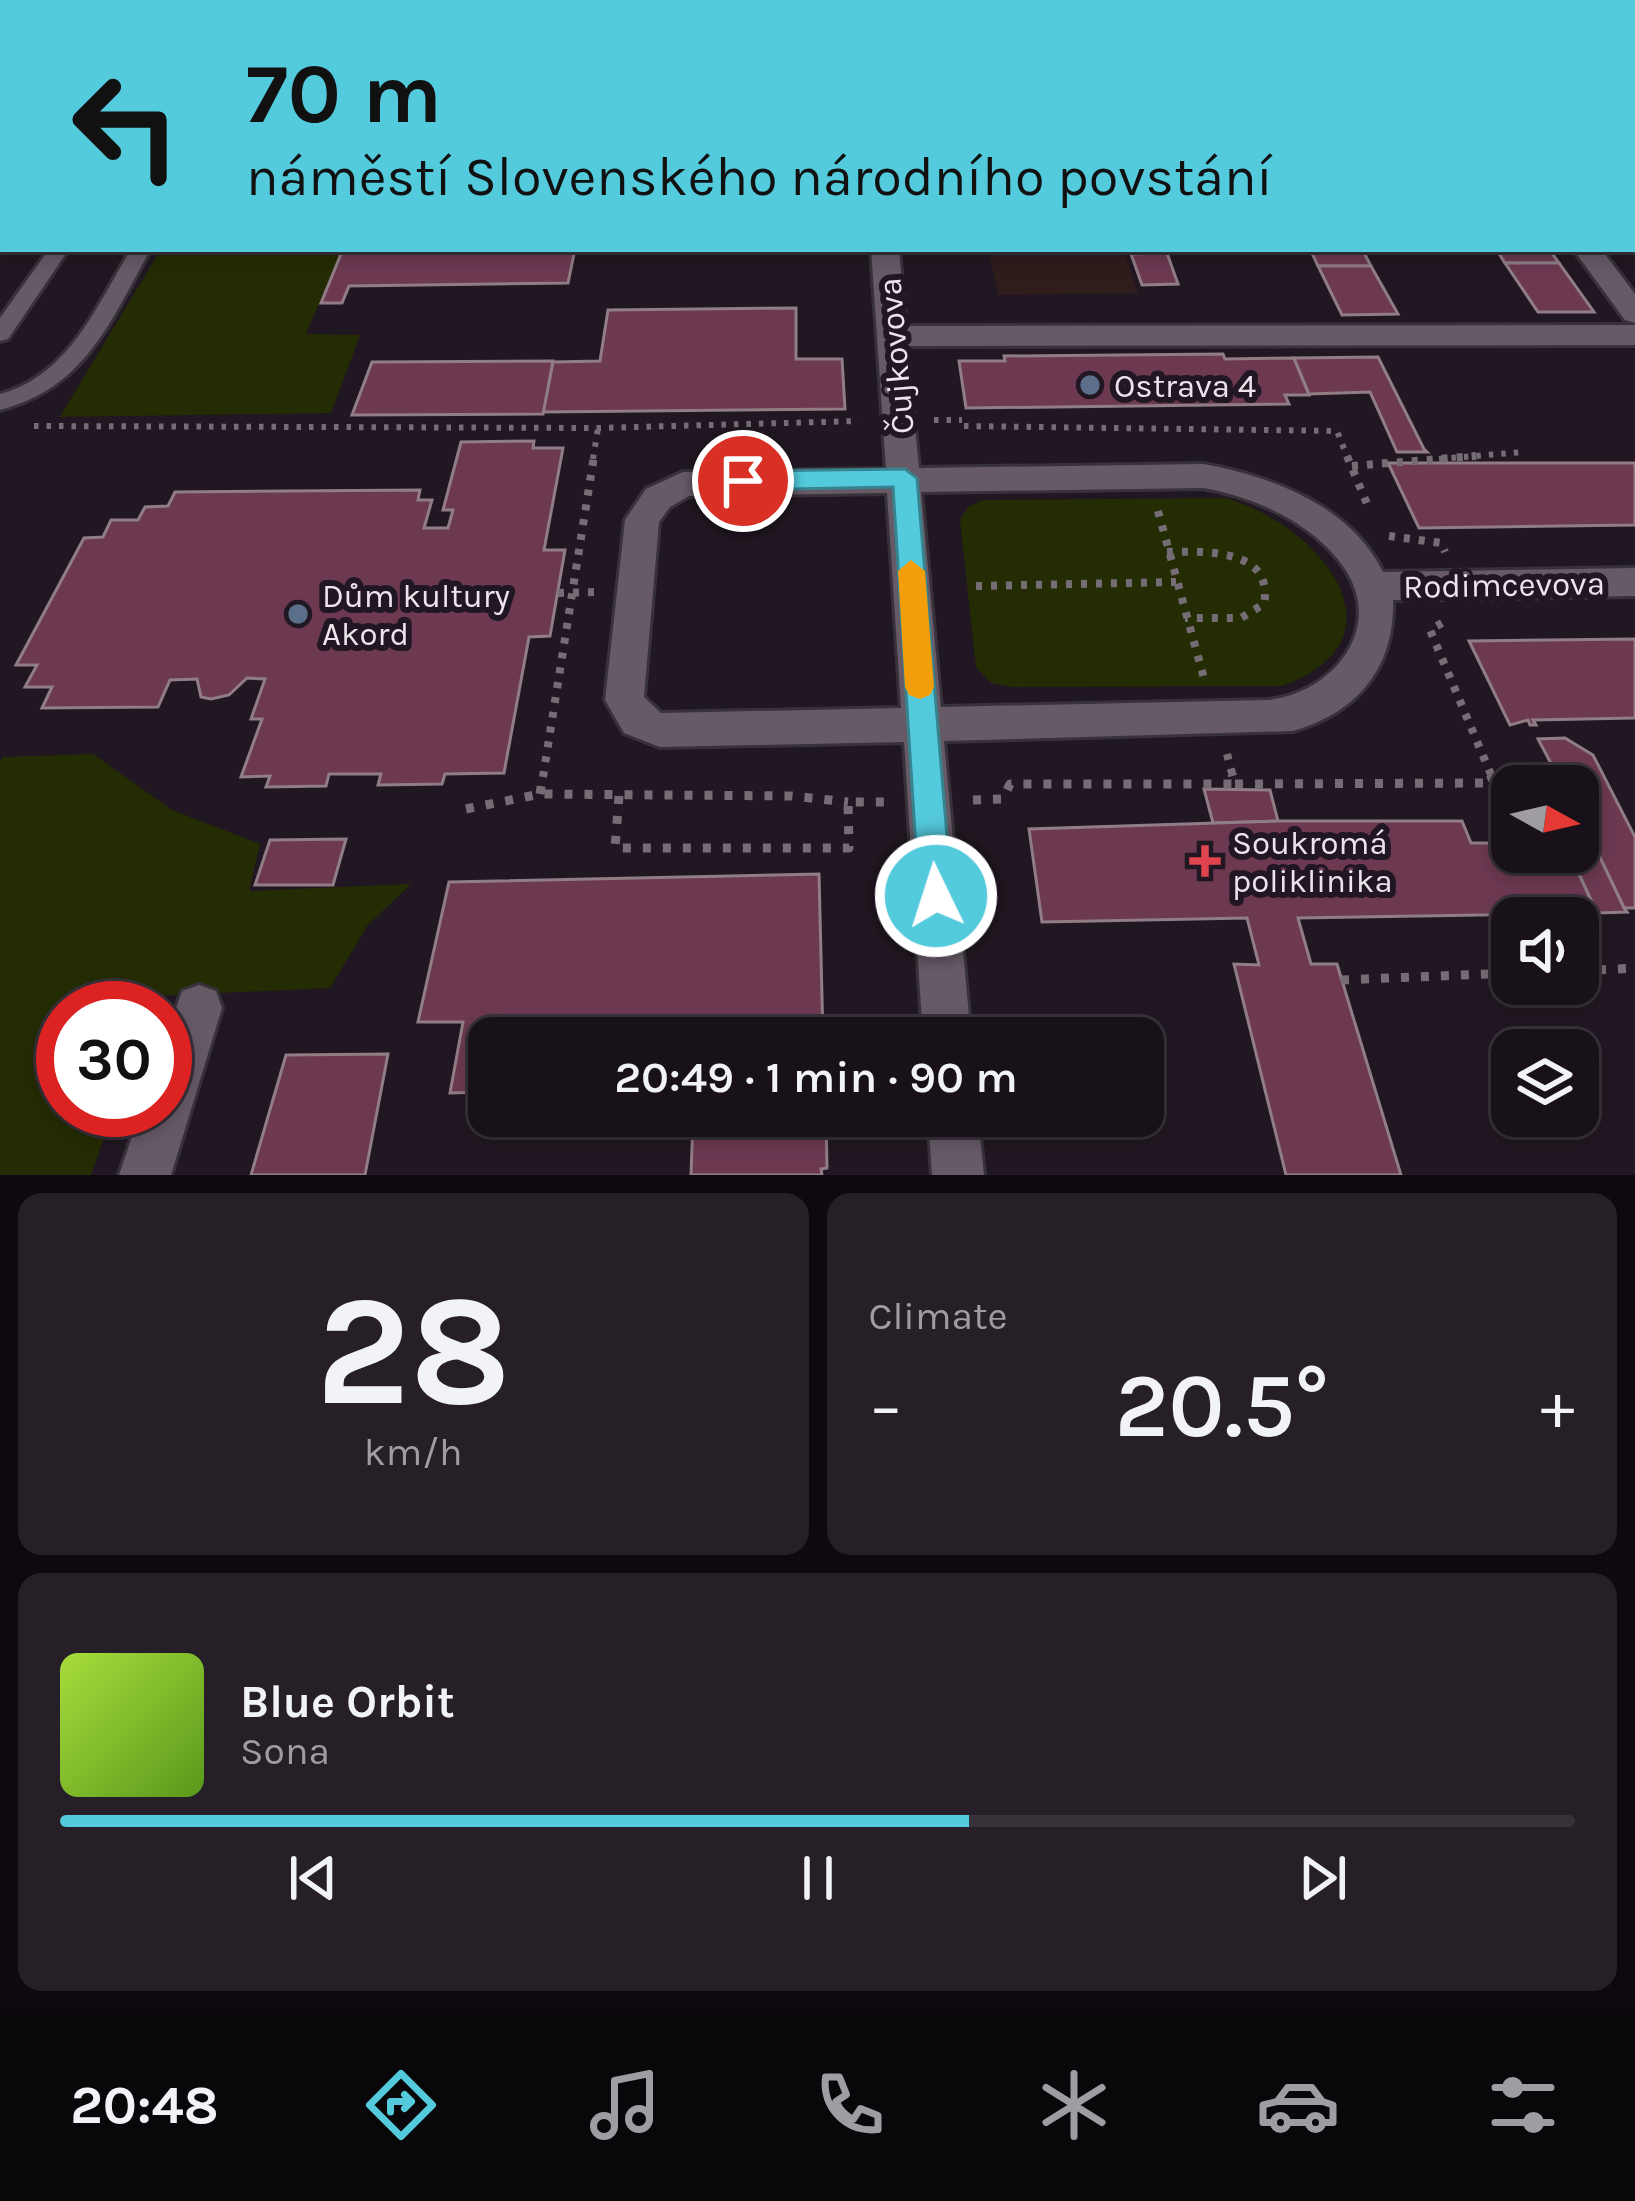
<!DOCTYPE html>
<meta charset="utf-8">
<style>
:root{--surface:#19111a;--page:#261f27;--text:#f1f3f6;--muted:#9f9da2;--line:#373139;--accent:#54cadd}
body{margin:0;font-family:Karla,sans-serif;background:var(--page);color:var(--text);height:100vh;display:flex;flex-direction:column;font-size:45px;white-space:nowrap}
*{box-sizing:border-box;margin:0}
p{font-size:39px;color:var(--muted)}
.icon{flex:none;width:66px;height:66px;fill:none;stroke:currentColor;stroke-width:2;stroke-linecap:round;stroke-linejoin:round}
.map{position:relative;height:1175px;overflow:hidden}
.side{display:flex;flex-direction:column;gap:18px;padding:18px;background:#0e090e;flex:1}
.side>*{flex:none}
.banner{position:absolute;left:0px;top:0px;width:1635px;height:252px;box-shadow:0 6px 18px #0003,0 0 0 3px var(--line);background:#54cadd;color:#111;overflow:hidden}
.needle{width:78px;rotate:98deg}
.buttons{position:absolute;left:1491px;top:765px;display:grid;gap:24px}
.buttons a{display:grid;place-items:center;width:108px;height:108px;border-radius:24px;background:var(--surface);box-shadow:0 6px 18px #0003,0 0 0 3px var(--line);font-size:60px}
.speed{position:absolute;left:36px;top:981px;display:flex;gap:24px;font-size:60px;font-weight:700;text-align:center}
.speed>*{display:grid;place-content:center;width:156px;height:156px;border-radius:50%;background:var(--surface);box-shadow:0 6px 18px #0003,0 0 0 3px var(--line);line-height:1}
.speed .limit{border:18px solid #d22;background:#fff;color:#111}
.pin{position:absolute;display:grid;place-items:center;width:102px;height:102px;color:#fff;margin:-51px;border:6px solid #fff;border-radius:50%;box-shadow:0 3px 12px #0007}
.me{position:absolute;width:132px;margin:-66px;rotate:356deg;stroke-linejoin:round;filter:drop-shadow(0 0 9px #0008)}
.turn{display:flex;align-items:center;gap:42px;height:252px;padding:0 48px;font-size:54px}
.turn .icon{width:156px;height:156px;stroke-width:2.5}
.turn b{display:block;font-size:84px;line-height:102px}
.big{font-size:90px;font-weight:600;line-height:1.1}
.side .widget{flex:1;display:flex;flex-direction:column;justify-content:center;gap:18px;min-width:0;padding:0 42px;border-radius:24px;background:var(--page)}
.side .dial{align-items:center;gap:0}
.dial b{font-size:156px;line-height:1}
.song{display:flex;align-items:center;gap:36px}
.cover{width:144px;height:144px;border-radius:18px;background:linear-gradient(135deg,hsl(80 70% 55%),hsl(90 70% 35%))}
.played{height:12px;border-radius:6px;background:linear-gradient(90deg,var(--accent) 60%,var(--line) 60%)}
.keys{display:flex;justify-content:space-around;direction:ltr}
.heat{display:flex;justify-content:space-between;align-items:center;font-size:66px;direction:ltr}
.side .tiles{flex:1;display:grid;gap:18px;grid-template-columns:1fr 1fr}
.widget:last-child{grid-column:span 2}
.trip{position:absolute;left:468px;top:1017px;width:696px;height:120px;border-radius:24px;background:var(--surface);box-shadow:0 6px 18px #0003,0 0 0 3px var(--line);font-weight:600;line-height:120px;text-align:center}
.menu{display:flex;height:192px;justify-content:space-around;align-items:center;background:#0a070a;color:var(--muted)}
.menu .icon{width:84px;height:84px}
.menu .on{color:var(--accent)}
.menu b{font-size:54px;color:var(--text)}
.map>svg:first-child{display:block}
</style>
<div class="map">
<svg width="1635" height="1175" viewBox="0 0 1635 1175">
<rect width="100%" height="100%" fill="#211722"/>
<path fill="#2f1d1c" d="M 988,249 L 1124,249 L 1138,293 L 998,295 Z"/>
<g fill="#242c03">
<path d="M 161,249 L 342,249 L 306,334 L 360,335 L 331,413 L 60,417 Z"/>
<path d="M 1225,498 C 1315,522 1415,637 1282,686 L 1013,687 L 991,683 L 976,667 L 960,520 L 968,507 L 983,500 Z"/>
<path d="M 93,754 L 172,810 L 260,844 L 249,891 L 411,884 L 367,926 L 330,988 L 154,996 L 150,1008 L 63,1008 L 63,1110 L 114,1110 L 91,1175 L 0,1175 L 0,762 L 3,757 Z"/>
</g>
<g fill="#6c3951" stroke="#907d85" stroke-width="3">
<path d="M 343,249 L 575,249 L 568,283 L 349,286 L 342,303 L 321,303 Z"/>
<path d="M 1310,249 L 1362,249 L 1371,266 L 1318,266 Z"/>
<path d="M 1496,249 L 1549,249 L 1559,263 L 1505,263 Z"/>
<path d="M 1167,253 L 1178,284 L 1142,285 L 1131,254 Z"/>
<path d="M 1505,263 L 1559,263 L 1594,312 L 1538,312 Z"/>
<path d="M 1318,266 L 1371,266 L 1398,314 L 1342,315 Z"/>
<path d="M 796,308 L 796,359 L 842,359 L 845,409 L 543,412 L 553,362 L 600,361 L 608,310 Z"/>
<path d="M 1223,354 L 1225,359 L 1294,358 L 1309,395 L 1285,395 L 1289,404 L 966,408 L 959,361 L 1005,361 L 1004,356 Z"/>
<path d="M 1378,357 L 1424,449 L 1427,452 L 1397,452 L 1370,392 L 1309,394 L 1294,358 Z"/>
<path d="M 372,362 L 553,361 L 543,414 L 352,415 Z"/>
<path d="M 534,441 L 533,448 L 563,448 L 544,550 L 565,550 L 550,636 L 529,637 L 504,773 L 445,774 L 442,784 L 378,785 L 381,774 L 329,774 L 326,786 L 266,787 L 270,776 L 241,777 L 262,719 L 251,719 L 265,679 L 247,678 L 229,695 L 211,699 L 201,697 L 197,679 L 170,680 L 158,707 L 42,708 L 52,687 L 25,687 L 37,665 L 16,665 L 84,538 L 103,537 L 111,520 L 138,520 L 145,507 L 168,506 L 175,492 L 420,490 L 418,500 L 432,500 L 424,528 L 448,528 L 453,510 L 443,510 L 461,442 Z"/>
<path d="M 1388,463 L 1635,463 L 1635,525 L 1419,528 Z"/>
<path d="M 1635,639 L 1635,718 L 1533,720 L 1536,725 L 1530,725 L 1528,720 L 1510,725 L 1469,641 Z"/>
<path d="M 1565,738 L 1593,755 L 1635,837 L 1635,908 L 1624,908 L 1596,849 L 1578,849 L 1578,786 L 1563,786 L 1538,739 Z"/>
<path d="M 1204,789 L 1270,790 L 1278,821 L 1213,823 Z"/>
<path d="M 1278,821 L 1462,821 L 1471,843 L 1512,843 L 1512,852 L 1569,852 L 1597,913 L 1298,918 L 1311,964 L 1337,964 L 1401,1175 L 1286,1175 L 1234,964 L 1259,965 L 1247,918 L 1042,922 L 1029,829 Z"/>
<path d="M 346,839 L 333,885 L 255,885 L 270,840 Z"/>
<path d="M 1596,849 L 1624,908 L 1627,912 L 1597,913 L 1569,852 Z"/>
<path d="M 819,874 L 823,1038 L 489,1038 L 489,1092 L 450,1093 L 463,1022 L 418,1022 L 449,882 Z"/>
<path d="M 388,1054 L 365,1175 L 251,1175 L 286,1055 Z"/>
<path d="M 720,1116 L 826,1116 L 827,1168 L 821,1169 L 822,1175 L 691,1175 L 693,1119 Z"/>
</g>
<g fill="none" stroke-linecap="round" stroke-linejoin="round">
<defs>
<g id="lane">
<path d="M 608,0 L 869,0 L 870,1 L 606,3 Z"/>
<path d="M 49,249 L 69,249 L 8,339 L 0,341 L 0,318 Z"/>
<path d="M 131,249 L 151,249 C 110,321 87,387 0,410 L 0,394 C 69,376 97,305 131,249 Z"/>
</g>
<g id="street">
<path d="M 852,0 L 1029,0 L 1027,3 Z"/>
<path d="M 871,249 L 899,249 L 906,326 L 1635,325 L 1635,345 L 907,346 L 919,468 L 1203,464 C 1271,476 1351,506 1383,572 L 1635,568 L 1635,596 L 1393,600 C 1395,668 1357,713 1293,731 L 944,741 L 971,1038 L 923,1038 L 904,742 L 660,747 L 624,733 L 605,700 L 625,520 L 646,489 L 683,472 L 886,469 ZM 1203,488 C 1255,497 1314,523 1345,569 C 1386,631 1329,695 1267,700 L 941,707 L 921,492 ZM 887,493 L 901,708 L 661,713 L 644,697 L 659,522 L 670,507 L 689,496 Z"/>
<path d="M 1573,249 L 1601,249 L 1635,294 L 1635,323 L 1625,320 Z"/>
<path d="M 199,985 L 216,991 L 222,1008 L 171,1175 L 119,1175 L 141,1110 L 165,1110 L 165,1039 L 182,991 Z"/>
<path d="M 928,1116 L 978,1116 L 984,1175 L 932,1175 Z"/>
</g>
</defs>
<use href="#lane" stroke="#373139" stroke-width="6"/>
<use href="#street" stroke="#373139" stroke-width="6"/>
<path stroke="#756c76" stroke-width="4.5" stroke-dasharray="4.5 6" stroke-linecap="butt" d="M 0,197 L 3,193"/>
<g stroke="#756c76" stroke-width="6" stroke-dasharray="4.5 8" stroke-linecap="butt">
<path d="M 934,420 L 962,420"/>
<path d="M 34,426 L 598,428 L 859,421"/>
<path d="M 964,426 L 1337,431 L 1348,459"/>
<path d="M 593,459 L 598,428"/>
<path d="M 1439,459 L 1523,452"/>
</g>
<g stroke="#756c76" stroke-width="8" stroke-dasharray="6 9" stroke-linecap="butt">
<path d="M 1347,456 L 1370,511"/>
<path d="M 1352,466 L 1476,456"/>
<path d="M 1158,511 L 1205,682"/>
<path d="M 1389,536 L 1441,543 L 1445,552"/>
<path d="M 1167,552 C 1207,551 1274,549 1264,604 L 1241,618 L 1185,618"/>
<path d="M 976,586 L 1176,582"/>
<path d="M 558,593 L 596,592"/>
<path d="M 1442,623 L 1430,630 L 1492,777"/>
<path d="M 1227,754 L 1233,777"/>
<path d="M 543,777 L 594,456"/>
</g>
<g stroke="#756c76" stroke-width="9" stroke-dasharray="8 12" stroke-linecap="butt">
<path d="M 1235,784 L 1494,783 L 1490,774"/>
<path d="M 540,794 L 543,774"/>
<path d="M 619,796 L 615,848 L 849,848 L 848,802 L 886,802"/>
<path d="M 973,800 L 1003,799 L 1010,784 L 1235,784 L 1232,774"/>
<path d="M 466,809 L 540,794 L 792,796 L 848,802"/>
<path d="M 1578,971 L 1635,968"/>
<path d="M 1341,980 L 1512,973"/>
</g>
<use href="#lane" fill="#665a67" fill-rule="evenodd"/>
<use href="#street" fill="#665a67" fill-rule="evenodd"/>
</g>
<path fill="#54cadd" stroke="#378390" stroke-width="3" d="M 905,469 L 917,478 L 952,896 L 947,908 L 936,912 L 924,908 L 919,896 L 893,487 L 743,490 L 730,481 L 743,471 Z"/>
<path fill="#f59e0b" d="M 911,560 L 925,571 L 934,687 L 930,695 L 920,699 L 909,695 L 905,687 L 898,571 Z"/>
<g fill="#5c6f8a" stroke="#211722" stroke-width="4.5">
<circle cx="1090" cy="385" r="12"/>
<circle cx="298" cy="614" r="12"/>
</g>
<path fill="#e0444e" stroke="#211722" stroke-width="4.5" d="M1199 843h12v12h12v12h-12v12h-12v-12h-12v-12h12z"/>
<g text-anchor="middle" stroke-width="12" stroke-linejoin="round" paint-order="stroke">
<g font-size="33" fill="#ebe4ec" stroke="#211722">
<text transform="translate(895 356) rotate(-95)" y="12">Čujkovova</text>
<text transform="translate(1504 584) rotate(-1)" y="12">Rodimcevova</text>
</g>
<g font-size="33" fill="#ebe4ec" stroke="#211722" text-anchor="start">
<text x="1114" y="397">Ostrava 4</text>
<text x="322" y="607">Dům kultury<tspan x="322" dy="38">Akord</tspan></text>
<text x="1232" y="854">Soukromá<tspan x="1232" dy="38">poliklinika</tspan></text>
</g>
</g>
</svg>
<div class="buttons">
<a><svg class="needle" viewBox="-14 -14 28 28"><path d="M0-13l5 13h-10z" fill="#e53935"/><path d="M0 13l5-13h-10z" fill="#9f9da2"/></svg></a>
<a><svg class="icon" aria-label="sound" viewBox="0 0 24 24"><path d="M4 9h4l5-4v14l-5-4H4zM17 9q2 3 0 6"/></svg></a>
<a><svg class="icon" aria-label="layers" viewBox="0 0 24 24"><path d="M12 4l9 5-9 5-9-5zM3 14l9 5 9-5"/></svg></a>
</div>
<div class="speed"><div class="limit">30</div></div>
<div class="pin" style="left:743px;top:481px;background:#d93025"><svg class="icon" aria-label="arrive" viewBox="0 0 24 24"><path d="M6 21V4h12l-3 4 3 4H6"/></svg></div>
<svg class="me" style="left:936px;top:896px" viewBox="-20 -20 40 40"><circle r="17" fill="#54cadd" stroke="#fff" stroke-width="3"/><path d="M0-11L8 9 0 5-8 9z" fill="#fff"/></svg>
<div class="trip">20:49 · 1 min · 90 m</div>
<div class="banner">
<div class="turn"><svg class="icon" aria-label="left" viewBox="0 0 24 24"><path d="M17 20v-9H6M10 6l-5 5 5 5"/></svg><div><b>70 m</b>náměstí Slovenského národního povstání</div></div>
</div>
</div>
<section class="side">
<div class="tiles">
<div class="widget dial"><b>28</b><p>km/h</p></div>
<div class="widget"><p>Climate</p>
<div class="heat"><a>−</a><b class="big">20.5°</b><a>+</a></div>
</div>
<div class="widget">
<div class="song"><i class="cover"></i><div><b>Blue Orbit</b><p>Sona</p></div></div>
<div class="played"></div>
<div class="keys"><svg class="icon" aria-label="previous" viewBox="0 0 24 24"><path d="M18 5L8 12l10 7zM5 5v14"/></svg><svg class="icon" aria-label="pause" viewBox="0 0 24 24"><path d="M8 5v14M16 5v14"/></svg><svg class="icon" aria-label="next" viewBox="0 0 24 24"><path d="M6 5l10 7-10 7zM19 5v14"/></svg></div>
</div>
</div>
</section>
<nav class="menu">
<b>20:48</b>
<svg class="icon on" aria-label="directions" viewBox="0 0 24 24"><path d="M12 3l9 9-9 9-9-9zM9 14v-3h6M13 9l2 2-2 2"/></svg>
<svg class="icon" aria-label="music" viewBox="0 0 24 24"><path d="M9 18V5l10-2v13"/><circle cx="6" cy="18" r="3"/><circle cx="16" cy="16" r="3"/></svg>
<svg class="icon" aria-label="phone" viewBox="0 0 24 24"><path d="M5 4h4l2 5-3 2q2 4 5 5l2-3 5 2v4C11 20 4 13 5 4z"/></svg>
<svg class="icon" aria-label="climate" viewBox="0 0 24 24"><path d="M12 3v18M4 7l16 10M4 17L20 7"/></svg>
<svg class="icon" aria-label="car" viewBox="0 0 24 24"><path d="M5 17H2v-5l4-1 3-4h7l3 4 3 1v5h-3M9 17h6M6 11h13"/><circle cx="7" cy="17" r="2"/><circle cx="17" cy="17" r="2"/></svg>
<svg class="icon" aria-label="filters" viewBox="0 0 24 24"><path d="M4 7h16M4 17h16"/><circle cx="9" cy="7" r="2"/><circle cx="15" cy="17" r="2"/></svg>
</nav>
